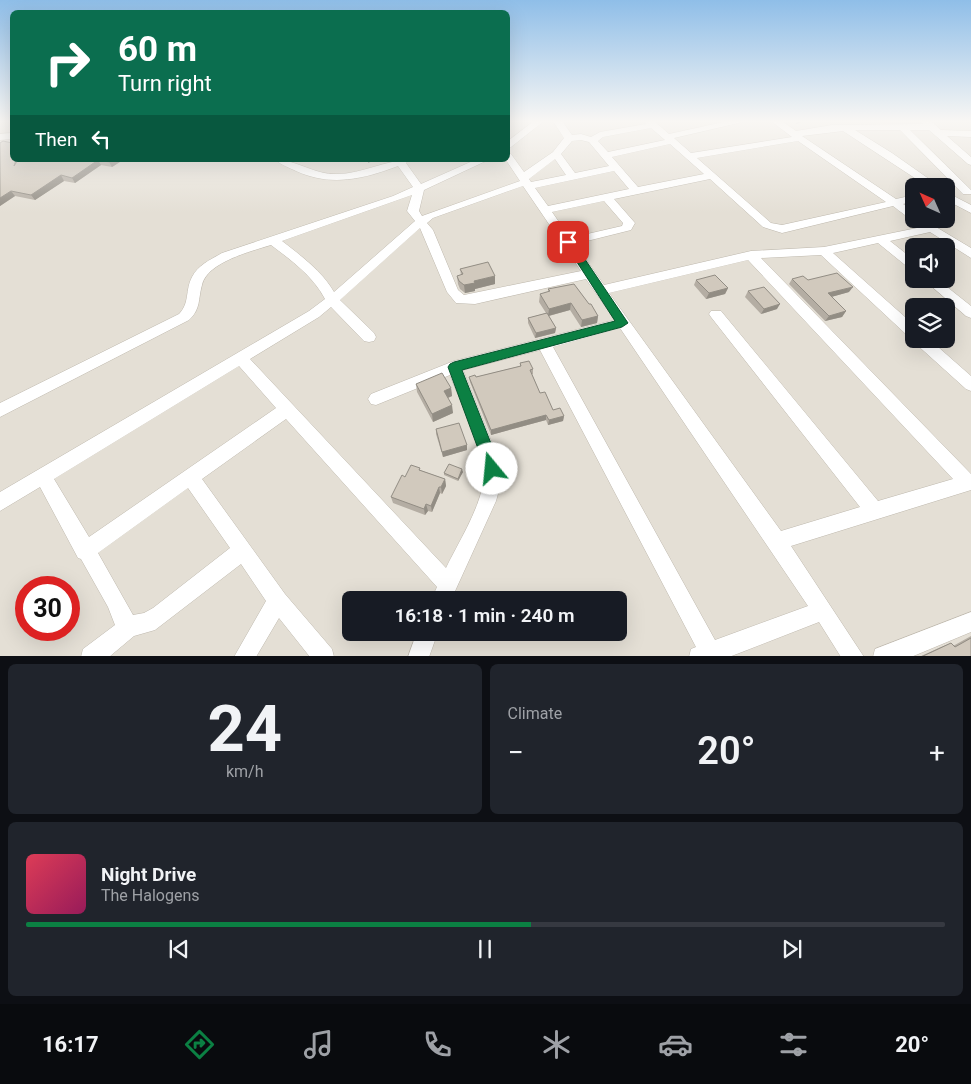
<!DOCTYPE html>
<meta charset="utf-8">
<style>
:root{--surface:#171b24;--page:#20242c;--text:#f1f3f6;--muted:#9ea1a6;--line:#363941;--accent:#0b8043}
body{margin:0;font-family:Roboto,sans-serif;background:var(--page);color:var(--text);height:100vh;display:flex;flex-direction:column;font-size:19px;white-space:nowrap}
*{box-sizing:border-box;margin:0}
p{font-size:16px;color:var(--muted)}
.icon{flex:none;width:28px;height:28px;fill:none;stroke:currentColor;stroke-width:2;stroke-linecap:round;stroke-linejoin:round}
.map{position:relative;height:656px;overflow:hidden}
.side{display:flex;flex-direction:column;gap:8px;padding:8px;background:#0d0f14;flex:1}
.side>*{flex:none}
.hud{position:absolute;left:10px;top:10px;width:500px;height:152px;border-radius:8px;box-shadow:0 5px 20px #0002;background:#0b6e4f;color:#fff;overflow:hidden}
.needle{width:32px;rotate:315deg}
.tools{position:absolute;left:905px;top:178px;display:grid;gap:10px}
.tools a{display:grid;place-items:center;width:50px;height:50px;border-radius:8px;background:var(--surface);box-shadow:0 5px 20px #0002;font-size:25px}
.speed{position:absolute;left:15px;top:576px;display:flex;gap:10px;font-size:25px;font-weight:700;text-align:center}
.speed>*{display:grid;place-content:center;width:65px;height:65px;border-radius:50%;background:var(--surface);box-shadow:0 5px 20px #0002;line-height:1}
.speed .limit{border:8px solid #d22;background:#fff;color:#111}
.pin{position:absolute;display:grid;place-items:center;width:42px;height:42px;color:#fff;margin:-21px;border-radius:10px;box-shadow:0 2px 8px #0006}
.me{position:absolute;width:55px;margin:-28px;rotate:343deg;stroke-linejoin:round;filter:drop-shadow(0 0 4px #0008)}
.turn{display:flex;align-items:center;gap:18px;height:105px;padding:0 25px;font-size:22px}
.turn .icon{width:65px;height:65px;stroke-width:2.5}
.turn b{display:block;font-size:35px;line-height:42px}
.then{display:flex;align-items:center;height:48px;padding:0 25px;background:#0003;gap:10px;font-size:19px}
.big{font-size:38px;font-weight:600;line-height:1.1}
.side .card{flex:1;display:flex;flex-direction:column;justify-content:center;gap:8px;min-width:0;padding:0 18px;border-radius:8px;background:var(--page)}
.side .dial{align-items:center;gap:0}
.dial b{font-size:65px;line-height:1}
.song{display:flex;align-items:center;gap:15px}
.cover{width:60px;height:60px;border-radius:8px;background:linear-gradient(135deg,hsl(350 70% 55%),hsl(330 70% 35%))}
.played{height:5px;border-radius:2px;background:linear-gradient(90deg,var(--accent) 55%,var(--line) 55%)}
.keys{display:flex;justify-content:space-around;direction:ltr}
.heat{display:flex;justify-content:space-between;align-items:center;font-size:28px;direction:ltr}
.side .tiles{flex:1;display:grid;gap:8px;grid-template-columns:1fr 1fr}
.card:last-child{grid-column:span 2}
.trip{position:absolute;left:342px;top:591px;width:285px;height:50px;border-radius:8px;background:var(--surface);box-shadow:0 5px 20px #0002;font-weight:600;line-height:50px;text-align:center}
.menu{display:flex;height:80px;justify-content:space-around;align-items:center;background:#090b0e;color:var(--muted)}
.menu .icon{width:35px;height:35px}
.menu .active{color:var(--accent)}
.menu b{font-size:22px;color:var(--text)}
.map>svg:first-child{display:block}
</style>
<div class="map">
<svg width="971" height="657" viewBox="0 0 971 657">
<rect width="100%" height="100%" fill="#f1ede6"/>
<path fill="#e4dfd5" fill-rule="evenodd" d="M 0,121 L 12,121 L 12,160 L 508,160 L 508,121 L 971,121 L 971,656 L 0,657 ZM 914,186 L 946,186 L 946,219 L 914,219 ZM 914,246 L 946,246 L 946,279 L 914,279 ZM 914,306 L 946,306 L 946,339 L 914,339 ZM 26,588 L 69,588 L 69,630 L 26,630 ZM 351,600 L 619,600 L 619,632 L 351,632 Z"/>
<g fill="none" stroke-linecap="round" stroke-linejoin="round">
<defs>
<g id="street">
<path d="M 534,121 L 544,121 L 511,147 L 508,148 L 508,141 Z"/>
<path d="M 553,121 L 562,121 L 572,135 L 581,134 L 591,137 L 600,132 L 646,124 L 644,121 L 654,121 L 669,134 L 728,121 L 747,121 L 674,138 L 691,153 L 792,137 L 771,121 L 782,121 L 796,131 L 832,125 L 923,124 L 921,121 L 931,121 L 941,130 L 971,131 L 971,137 L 947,136 L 971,157 L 971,165 L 968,164 L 929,130 L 910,130 L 971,190 L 971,194 L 963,194 L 900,130 L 855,130 L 892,153 L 939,186 L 927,186 L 843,131 L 802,136 L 896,199 L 914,195 L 914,201 L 903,204 L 914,211 L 914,219 L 916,219 C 908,219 900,211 893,206 L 782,233 L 763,227 L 710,179 L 614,199 L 635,223 L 631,230 L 575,244 L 604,285 L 751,251 L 824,247 L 922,227 L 920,224 L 926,221 L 971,248 L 971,258 L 930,232 L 890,241 L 914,260 L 914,270 L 910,269 L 878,243 L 833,253 L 914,325 L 914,339 L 929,339 L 971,376 L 971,391 L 966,389 L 915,343 L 913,339 L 914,338 L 909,337 L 821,255 L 761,258 L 971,474 L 971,490 L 791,546 L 864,657 L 841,657 L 819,622 L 729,657 L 689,657 L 691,649 L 696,647 L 540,350 L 463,370 L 495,451 L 501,469 L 501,483 L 496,501 L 451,600 L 431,600 L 437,587 L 286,419 L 202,479 L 285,594 L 332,649 L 334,657 L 310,657 L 279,618 L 256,657 L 234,657 L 266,601 L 241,564 L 155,630 L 134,636 L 109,657 L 81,657 L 83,649 L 115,625 L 108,607 L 81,559 L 78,558 L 40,487 L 0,511 L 0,492 L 309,311 L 325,299 C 313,276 291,260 271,245 C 252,251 207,262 202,285 C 198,299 201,309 189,320 L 0,417 L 0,403 L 179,314 C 190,303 185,290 192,277 C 198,265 210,260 222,253 L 393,196 L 413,187 L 398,166 C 364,179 331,187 296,171 C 290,168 281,165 276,160 C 298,160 314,175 337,174 C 362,174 385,160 409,160 L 406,163 L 421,184 L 475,160 L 488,160 L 424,190 L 419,211 L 422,216 L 520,181 L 506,160 L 508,160 L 508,153 L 511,154 L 524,172 L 553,152 L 564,138 ZM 651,128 L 665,140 L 608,152 L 598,141 L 603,137 ZM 581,140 L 589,142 L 609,166 L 575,173 L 561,154 L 572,141 ZM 798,141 L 886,202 L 782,225 L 771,223 L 697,158 ZM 670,144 L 704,174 L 638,187 L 612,157 ZM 555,159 L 566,175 L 531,182 L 529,179 ZM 614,171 L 629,189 L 548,206 L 535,188 ZM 523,186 L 581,271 L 464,295 L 458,290 L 433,230 L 427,223 L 433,218 ZM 412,195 L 407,211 L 415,221 L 334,292 C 322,271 300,255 282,241 ZM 604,201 L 623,223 L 622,226 L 570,238 L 552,212 ZM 420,228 L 447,292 L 456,303 L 475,304 L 586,279 L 615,320 L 454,361 L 371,394 L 368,399 L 371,404 L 376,405 L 450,375 C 460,401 488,458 483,484 C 478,512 458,543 446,568 L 250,359 L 319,317 L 331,307 L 364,341 L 369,342 L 374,341 L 376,337 L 374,333 L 340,300 ZM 748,260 L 953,479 L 878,501 L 721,311 L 711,311 L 709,314 L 711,317 L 860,507 L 781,531 L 609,293 ZM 620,328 L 808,606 L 715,640 L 553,347 ZM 239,366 L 276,408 L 89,537 L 54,479 ZM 188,488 L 230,548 L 153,608 L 144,613 L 133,615 L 98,553 Z"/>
<path d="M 12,133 L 12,139 L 0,140 L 0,134 Z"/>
<path d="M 946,192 L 971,205 L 971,213 L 946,200 Z"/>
<path d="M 923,279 L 937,279 L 971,306 L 971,318 L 966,316 Z"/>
<path d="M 971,612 L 971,632 L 911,657 L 873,657 L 875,649 Z"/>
<path d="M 417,632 L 438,632 L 429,657 L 408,657 Z"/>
</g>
</defs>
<use href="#street" stroke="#beb8ad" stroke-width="1"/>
<use href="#street" fill="#fff" fill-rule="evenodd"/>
</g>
<g fill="#b4ada3">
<path d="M 0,143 L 12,160 L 123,160 L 112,167 L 101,165 L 75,183 L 64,181 L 35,200 L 15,196 L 0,206 Z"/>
<path d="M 460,269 L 495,284 L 475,289 L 475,291 L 465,293 L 460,289 L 458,284 L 457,276 L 461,275 Z"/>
<path d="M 792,279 L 808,280 L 849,292 L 831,297 L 846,311 L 842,317 L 825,321 L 789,284 Z"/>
<path d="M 696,280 L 728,288 L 725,294 L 706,299 L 694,285 Z"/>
<path d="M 548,289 L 589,304 L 598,316 L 597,323 L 581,327 L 570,310 L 549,316 L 556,328 L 555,333 L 535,338 L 528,323 L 528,318 L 546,313 L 539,302 L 540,294 L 548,292 Z"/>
<path d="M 748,291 L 777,309 L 761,314 L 745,297 Z"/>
<path d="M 520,363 L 533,369 L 533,374 L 532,374 L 540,393 L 553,410 L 564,416 L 563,421 L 548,425 L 546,420 L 491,435 L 470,382 L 469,377 L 476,377 L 520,366 Z"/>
<path d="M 416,384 L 451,388 L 452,396 L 448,398 L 453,413 L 433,422 L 417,392 Z"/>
<path d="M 436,429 L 467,445 L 467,450 L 443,457 L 436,434 Z"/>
<path d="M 420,468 L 420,470 L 445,479 L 446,486 L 442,494 L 440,493 L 432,512 L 428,511 L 425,515 L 393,503 L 391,497 L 405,477 Z"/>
<path d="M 463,472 L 458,481 L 444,475 L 444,473 Z"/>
<path d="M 971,636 L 971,657 L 919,657 L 941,647 L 951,643 L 953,646 Z"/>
</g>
<g fill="#928d84">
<path d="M 797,121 L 807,121 L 796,124 Z"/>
<path d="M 98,160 L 101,165 L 75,183 L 72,178 Z"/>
<path d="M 113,160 L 123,160 L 112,167 L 109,162 Z"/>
<path d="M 368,160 L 375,160 L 368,163 Z"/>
<path d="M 61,175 L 64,181 L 35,200 L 31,195 Z"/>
<path d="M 11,191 L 15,196 L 0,206 L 0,198 Z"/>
<path d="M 495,276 L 495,284 L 475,289 L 475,291 L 465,293 L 464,285 L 474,281 Z"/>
<path d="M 853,287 L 849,292 L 824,299 L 828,293 Z"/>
<path d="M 728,288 L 725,294 L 706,299 L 709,293 Z"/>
<path d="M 571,303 L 570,310 L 548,316 L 549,309 Z"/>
<path d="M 780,304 L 777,309 L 761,314 L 764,309 Z"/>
<path d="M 846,311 L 842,317 L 825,321 L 829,316 Z"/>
<path d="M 598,316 L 597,323 L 581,327 L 582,320 Z"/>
<path d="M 556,328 L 555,333 L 535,338 L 536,333 Z"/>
<path d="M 451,388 L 452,396 L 445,399 L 444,391 Z"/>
<path d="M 452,405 L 453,413 L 433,422 L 432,414 Z"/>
<path d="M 546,415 L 546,420 L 491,435 L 491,430 Z"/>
<path d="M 564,416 L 563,421 L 548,425 L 549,420 Z"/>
<path d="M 467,445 L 467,450 L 443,457 L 442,452 Z"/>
<path d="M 462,469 L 463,472 L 458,481 L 458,479 Z"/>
<path d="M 445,479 L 446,486 L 442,494 L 441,487 Z"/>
<path d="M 439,487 L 440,493 L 432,512 L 431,506 Z"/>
<path d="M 426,504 L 428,511 L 425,515 L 424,509 Z"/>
</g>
<g fill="#d1c9bd" stroke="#928d84">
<path d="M 3,141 L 12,143 L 12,160 L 16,160 L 14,166 L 18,160 L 113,160 L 109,162 L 98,160 L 72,178 L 61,175 L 31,195 L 11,191 L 0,198 L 0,143 Z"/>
<path d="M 488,262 L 495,276 L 474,281 L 475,283 L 464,285 L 459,281 L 457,276 L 463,274 L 460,269 Z"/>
<path d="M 837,273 L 853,287 L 828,293 L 846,311 L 829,316 L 792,279 L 803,276 L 808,280 Z"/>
<path d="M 715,275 L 728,288 L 709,293 L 696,280 Z"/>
<path d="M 574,284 L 589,304 L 591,304 L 598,316 L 582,320 L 571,303 L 549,309 L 540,294 L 550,291 L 548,289 Z"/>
<path d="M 764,287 L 780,304 L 764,309 L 748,291 Z"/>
<path d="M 547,313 L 556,328 L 536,333 L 528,318 Z"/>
<path d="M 529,361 L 533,369 L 530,370 L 540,393 L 545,392 L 553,410 L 560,408 L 564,416 L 549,420 L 546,415 L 491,430 L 469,377 L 475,375 L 476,377 L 521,366 L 520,363 Z"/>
<path d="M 442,373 L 451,388 L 444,391 L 452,405 L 432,414 L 416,384 Z"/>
<path d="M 459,423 L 467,445 L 442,452 L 436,429 Z"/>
<path d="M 449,464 L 462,469 L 458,479 L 444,473 Z"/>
<path d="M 411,465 L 420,468 L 419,470 L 445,479 L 441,487 L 439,487 L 431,506 L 426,504 L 424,509 L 391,497 L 402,475 L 405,477 Z"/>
<path d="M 971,638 L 971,657 L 921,657 L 951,643 L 955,647 Z"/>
</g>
<linearGradient id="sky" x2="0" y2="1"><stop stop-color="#8fbee8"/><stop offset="0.57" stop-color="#f9f7f4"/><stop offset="1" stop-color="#f9f7f4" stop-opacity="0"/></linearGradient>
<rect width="971" height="213" fill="url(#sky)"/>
<path fill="#0b8043" stroke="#07532c" d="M 568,239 L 572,240 L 628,323 L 622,327 L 462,370 L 494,451 L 499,469 L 497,473 L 492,475 L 487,473 L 448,367 L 450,364 L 454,362 L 615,321 L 564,242 Z"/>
</svg>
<div class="tools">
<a><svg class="needle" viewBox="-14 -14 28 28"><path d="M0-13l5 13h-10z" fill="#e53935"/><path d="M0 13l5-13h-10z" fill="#9ea1a6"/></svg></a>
<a><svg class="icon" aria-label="sound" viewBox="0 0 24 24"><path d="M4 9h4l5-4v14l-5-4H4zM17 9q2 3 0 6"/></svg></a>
<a><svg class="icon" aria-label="layers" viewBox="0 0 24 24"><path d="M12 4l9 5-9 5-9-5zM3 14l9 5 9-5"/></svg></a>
</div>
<div class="speed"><div class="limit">30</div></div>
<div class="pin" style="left:568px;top:242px;background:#d93025"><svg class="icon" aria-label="arrive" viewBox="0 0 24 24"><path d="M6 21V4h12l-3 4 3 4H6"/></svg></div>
<svg class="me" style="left:492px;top:469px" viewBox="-20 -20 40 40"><circle r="19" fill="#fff"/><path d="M0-13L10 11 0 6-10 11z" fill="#0b8043"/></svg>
<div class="trip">16:18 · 1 min · 240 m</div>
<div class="hud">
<div class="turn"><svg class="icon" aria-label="right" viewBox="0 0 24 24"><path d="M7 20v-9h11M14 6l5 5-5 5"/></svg><div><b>60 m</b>Turn right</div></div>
<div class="then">Then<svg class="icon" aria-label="left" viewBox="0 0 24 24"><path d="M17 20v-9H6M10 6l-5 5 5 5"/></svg></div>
</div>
</div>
<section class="side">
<div class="tiles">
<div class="card dial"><b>24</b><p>km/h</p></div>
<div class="card"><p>Climate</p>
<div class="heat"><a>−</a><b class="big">20°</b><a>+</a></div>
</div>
<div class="card">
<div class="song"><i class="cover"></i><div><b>Night Drive</b><p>The Halogens</p></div></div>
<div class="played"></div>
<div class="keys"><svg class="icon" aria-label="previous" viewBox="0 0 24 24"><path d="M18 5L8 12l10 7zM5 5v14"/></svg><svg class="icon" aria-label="pause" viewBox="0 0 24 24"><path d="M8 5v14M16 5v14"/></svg><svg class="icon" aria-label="next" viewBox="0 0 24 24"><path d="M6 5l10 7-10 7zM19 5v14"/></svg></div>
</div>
</div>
</section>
<nav class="menu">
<b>16:17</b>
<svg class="icon active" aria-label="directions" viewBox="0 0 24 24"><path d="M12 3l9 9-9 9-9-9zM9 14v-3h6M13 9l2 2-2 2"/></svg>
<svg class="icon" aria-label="music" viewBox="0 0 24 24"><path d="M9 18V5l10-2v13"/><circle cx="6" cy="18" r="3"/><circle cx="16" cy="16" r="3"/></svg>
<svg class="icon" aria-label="phone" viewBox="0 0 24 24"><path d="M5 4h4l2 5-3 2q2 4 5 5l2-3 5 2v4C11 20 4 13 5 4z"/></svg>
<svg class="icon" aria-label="climate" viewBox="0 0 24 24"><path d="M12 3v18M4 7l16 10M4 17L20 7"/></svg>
<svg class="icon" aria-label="car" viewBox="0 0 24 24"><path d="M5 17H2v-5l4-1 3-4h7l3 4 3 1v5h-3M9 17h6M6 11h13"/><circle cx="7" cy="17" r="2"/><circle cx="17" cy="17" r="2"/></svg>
<svg class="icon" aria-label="filters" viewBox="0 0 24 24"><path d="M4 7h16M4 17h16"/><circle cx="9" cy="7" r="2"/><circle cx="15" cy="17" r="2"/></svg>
<b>20°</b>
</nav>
